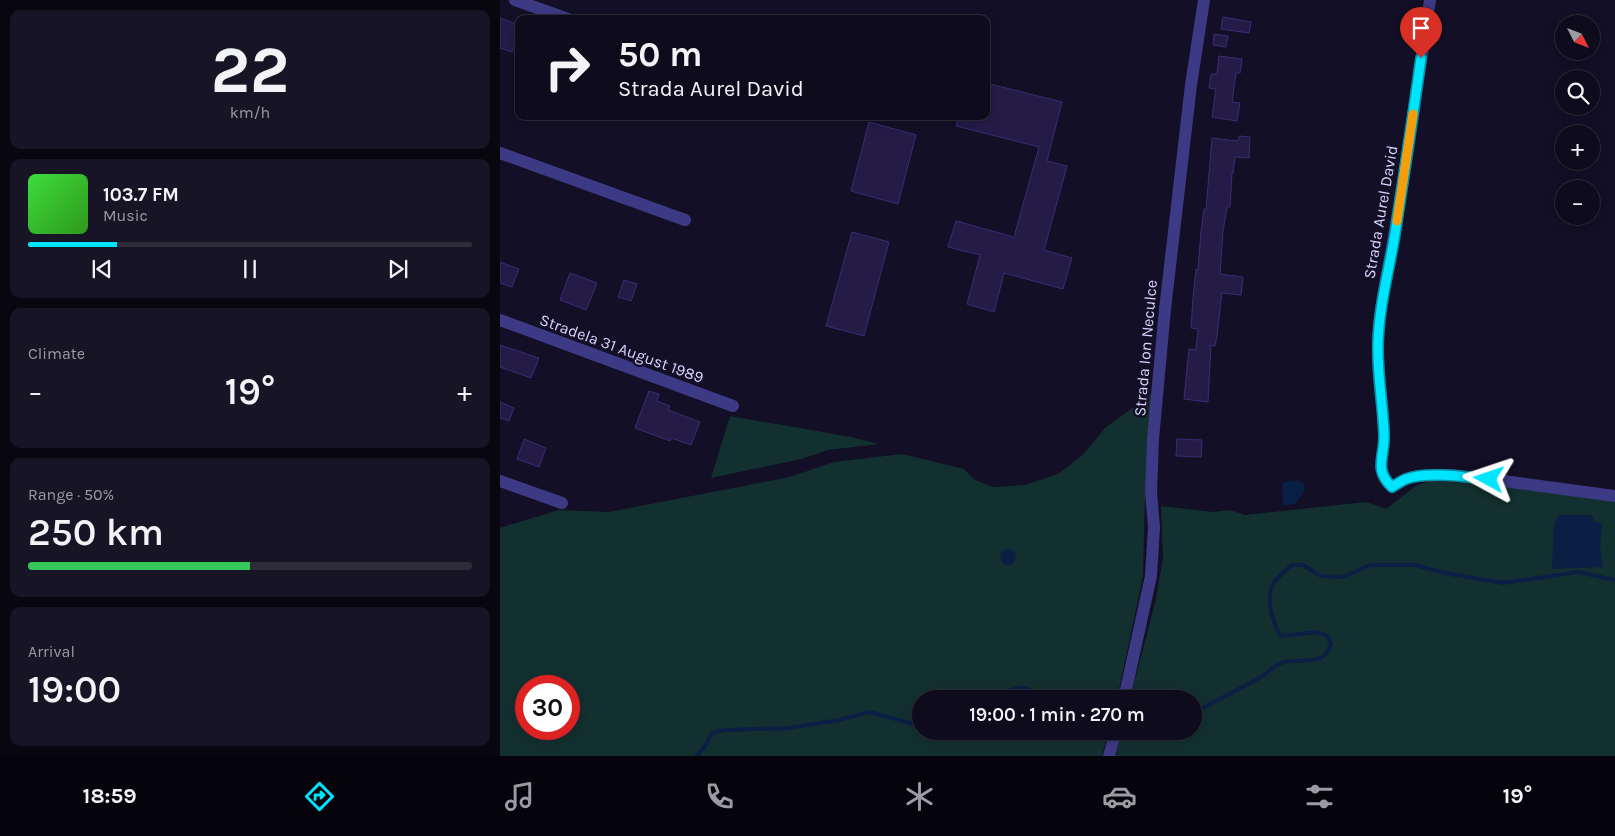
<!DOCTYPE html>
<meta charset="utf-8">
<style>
:root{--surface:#0e0b1c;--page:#171425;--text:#f1f3f6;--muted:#9b9ba3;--line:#2e2b3b;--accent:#00e5ff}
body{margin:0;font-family:Karla,sans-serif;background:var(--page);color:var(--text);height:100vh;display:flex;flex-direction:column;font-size:19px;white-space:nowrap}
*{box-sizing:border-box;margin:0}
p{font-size:16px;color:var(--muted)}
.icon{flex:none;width:28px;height:28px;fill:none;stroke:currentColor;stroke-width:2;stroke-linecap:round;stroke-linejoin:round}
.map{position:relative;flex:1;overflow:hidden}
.panel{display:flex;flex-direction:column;gap:10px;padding:10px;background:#08060f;width:500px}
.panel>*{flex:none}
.top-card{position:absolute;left:15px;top:15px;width:475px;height:105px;border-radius:10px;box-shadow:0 2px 12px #0003,0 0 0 1px var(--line);background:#0e0b1c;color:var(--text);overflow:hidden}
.needle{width:32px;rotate:132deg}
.buttons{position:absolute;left:1055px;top:15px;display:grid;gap:10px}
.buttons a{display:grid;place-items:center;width:45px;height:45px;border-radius:50%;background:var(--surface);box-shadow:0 2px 12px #0003,0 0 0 1px var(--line);font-size:25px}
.speed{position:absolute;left:15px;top:675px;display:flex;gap:10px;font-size:25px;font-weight:700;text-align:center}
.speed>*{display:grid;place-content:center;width:65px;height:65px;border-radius:50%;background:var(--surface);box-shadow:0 2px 12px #0003,0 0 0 1px var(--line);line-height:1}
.speed .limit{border:8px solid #d22;background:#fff;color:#111}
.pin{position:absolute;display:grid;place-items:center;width:42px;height:42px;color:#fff;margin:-51px -21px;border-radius:50% 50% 50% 0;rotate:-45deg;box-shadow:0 0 5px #0007}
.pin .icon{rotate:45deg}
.me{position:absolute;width:55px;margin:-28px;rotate:275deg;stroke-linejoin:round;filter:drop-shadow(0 0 4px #0008)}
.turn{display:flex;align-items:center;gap:18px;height:105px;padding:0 20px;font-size:22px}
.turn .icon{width:65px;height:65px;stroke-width:2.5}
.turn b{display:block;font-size:35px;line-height:42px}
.big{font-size:38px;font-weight:600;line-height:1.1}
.panel .card{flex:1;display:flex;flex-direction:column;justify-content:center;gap:8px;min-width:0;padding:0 18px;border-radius:10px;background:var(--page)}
.panel .dial{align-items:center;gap:0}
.dial b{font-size:65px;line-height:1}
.song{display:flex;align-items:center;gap:15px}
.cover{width:60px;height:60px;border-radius:8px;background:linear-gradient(135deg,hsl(120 70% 55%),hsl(110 70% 35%))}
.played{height:5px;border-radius:2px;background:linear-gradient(90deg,var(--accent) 20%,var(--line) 20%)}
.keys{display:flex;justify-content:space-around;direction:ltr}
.heat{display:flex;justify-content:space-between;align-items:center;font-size:28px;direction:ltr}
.charge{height:8px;border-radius:4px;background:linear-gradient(90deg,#34c759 50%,var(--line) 0)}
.trip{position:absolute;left:412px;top:690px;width:290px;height:50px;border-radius:25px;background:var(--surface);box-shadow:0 2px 12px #0003,0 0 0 1px var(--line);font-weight:600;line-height:50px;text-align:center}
.dock{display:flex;height:80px;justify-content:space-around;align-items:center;background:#06040b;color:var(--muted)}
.dock .icon{width:35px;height:35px}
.dock .selected{color:var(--accent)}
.dock b{font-size:22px;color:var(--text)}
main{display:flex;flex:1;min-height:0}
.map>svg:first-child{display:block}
</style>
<main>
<section class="panel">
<div class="card dial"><b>22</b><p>km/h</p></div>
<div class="card">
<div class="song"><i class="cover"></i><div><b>103.7 FM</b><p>Music</p></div></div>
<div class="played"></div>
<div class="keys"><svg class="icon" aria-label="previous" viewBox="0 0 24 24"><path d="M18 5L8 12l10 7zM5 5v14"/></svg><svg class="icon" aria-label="pause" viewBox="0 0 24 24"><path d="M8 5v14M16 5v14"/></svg><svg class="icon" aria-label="next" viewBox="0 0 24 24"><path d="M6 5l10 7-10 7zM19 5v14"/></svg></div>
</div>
<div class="card"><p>Climate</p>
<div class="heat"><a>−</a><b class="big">19°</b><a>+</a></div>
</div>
<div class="card"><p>Range · 50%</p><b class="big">250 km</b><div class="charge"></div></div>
<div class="card"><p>Arrival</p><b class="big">19:00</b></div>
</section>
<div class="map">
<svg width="1115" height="756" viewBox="0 0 1115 756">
<rect width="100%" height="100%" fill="#130f26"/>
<g fill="#12302f" fill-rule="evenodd">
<path d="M 653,393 L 645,494 L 643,576 L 617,699 L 421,699 L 421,731 L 609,731 L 602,756 L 0,756 L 0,528 L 59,510 L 109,512 L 290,477 L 334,462 L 402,454 L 464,469 L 473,479 L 493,487 L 525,485 L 558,474 L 584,454 L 605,428 ZM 26,686 L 69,686 L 69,729 L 26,729 Z"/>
<path d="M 230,416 L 351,437 L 379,444 L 328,450 L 301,459 L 211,478 Z"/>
<path d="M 932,481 L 999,485 L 1115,501 L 1115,756 L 616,756 L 622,731 L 694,731 L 694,699 L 630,699 L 656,599 L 663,557 L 661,506 L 713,512 L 730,510 L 745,515 L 866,502 L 886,509 L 917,485 Z"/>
</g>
<g fill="#0a1f44">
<path d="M 797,480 L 804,484 L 805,490 L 795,504 L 783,506 L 782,484 L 784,482 Z"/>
<path d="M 1060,515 L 1092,515 L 1094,521 L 1102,524 L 1100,549 L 1103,567 L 1052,569 L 1054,523 Z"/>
<circle cx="508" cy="557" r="8"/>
</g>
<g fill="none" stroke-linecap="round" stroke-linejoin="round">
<g stroke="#0a1f44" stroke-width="4">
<path d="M 496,699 C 513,688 525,680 539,699"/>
<path d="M 694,713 C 715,701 738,690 759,678 C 769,673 774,664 785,662 C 803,658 825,667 831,644 L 827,636 L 818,632 L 781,636 C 773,624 767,603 771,589 C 774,579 785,571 792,565 L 803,565 L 821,576 L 843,577 L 870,565 L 914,565 L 950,574 L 1003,583 L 1078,572 L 1115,580"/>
<path d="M 642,731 L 649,737 L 660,731"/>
<path d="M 196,756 L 204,748 L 212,733 L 224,730 L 288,728 L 339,720 L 370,712 L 421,726"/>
</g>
</g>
<g fill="#241b47" stroke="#3b2d73">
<path d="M 723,17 L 751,22 L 749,33 L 721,29 Z"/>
<path d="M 0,18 L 19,25 L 19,34 L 12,52 L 0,48 Z"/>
<path d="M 714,34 L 728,36 L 726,47 L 713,45 Z"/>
<path d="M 719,56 L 742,59 L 740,73 L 736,73 L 732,102 L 740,103 L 737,121 L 712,117 L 716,89 L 709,88 L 711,74 L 717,74 Z"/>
<path d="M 486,83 L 562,102 L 547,161 L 567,166 L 544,250 L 572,258 L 563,289 L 504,273 L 494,312 L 467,304 L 480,255 L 448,247 L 456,221 L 514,237 L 539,147 L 456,126 L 459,116 L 486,116 Z"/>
<path d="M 369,122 L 416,135 L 398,204 L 351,191 Z"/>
<path d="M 739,136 L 750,137 L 749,158 L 735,157 L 733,173 L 732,173 L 730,207 L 727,207 L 723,231 L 720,274 L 743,277 L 741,295 L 722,293 L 717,336 L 715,346 L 711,345 L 708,402 L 684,399 L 689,349 L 696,350 L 698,329 L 691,328 L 693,298 L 696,269 L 698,270 L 701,232 L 704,209 L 706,209 L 712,138 L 738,141 Z"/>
<path d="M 352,232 L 389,242 L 364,336 L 326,326 Z"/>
<path d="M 0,262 L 19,269 L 12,287 L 0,283 Z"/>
<path d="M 70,273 L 97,283 L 86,310 L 60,300 Z"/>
<path d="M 124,280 L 137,284 L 131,301 L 118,297 Z"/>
<path d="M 0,345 L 39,358 L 31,378 L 0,367 Z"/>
<path d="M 149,391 L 159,394 L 157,401 L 170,406 L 168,410 L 200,422 L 191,445 L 171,438 L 170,441 L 135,428 Z"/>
<path d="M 0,402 L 14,408 L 9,421 L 0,418 Z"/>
<path d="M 24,439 L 46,448 L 39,467 L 17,459 Z"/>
<path d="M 677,439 L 702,440 L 701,457 L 676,456 Z"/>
</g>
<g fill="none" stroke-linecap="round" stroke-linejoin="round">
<g stroke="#3d3a85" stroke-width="12">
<path d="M 15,0 L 68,19"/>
<path d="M 930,0 C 918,78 908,157 894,236 C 888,272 879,307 878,344 C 877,374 883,404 884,434 C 885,457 873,469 892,487 L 906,479 L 918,476 L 949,475 L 989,479 L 1115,496"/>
<path d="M 0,153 L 185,220"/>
<path d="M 0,320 L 233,406"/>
<path d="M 0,481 L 62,503"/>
<path d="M 624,699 L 651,576 L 654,527 L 651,492 L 653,439 L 665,309 L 691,85 L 704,0"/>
<path d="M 609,756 L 616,731"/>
</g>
</g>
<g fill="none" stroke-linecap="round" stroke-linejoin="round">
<defs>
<path id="route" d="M 921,58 C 913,116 904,175 895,234 C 889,271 879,306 878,343 C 877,374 883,404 884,434 C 885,457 873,469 892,487 C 897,484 901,481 906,479 C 927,471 966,477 989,479"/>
</defs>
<use href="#route" stroke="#0095a6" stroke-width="12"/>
<use href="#route" stroke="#00e5ff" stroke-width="9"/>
<path stroke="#f59e0b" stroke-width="9" d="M 897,221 L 913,114"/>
</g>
<g text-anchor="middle" stroke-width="5" stroke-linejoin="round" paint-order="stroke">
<g font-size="16" fill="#d9d4ff" stroke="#130f26">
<text transform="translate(880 212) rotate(-80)" y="6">Strada Aurel David</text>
<text transform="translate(122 348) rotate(20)" y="6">Stradela 31 August 1989</text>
<text transform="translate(645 348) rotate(-85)" y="6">Strada Ion Neculce</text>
</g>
</g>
</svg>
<div class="buttons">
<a><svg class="needle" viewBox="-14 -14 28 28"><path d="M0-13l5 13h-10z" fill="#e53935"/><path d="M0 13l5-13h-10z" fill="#9b9ba3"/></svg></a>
<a><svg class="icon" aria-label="search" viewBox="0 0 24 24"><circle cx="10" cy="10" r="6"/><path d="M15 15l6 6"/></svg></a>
<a>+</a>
<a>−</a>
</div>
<div class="speed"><div class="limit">30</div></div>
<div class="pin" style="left:921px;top:58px;background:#d93025"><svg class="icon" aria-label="arrive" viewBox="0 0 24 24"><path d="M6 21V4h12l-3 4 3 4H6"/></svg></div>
<svg class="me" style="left:989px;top:479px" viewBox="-20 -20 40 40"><path d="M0-17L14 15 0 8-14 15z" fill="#00e5ff" stroke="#fff" stroke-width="4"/></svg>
<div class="trip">19:00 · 1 min · 270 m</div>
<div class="top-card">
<div class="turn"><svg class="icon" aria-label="right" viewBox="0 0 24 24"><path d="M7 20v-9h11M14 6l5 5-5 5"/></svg><div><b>50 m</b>Strada Aurel David</div></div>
</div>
</div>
</main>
<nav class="dock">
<b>18:59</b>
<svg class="icon selected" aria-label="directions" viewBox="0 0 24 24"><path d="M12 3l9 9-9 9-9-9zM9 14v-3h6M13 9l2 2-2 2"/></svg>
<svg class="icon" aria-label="music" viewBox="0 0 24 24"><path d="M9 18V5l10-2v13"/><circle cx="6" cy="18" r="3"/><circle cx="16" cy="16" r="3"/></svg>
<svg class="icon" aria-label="phone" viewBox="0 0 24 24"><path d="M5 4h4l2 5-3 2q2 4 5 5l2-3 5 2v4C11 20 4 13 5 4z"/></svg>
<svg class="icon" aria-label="climate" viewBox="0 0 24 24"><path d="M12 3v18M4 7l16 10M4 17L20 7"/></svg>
<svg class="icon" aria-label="car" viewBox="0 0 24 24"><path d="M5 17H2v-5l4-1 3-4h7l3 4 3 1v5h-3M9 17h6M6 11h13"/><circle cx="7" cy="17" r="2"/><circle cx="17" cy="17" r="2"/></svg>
<svg class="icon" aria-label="filters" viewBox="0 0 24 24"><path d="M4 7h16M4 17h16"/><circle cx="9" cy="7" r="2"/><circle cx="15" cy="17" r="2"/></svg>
<b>19°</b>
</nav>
